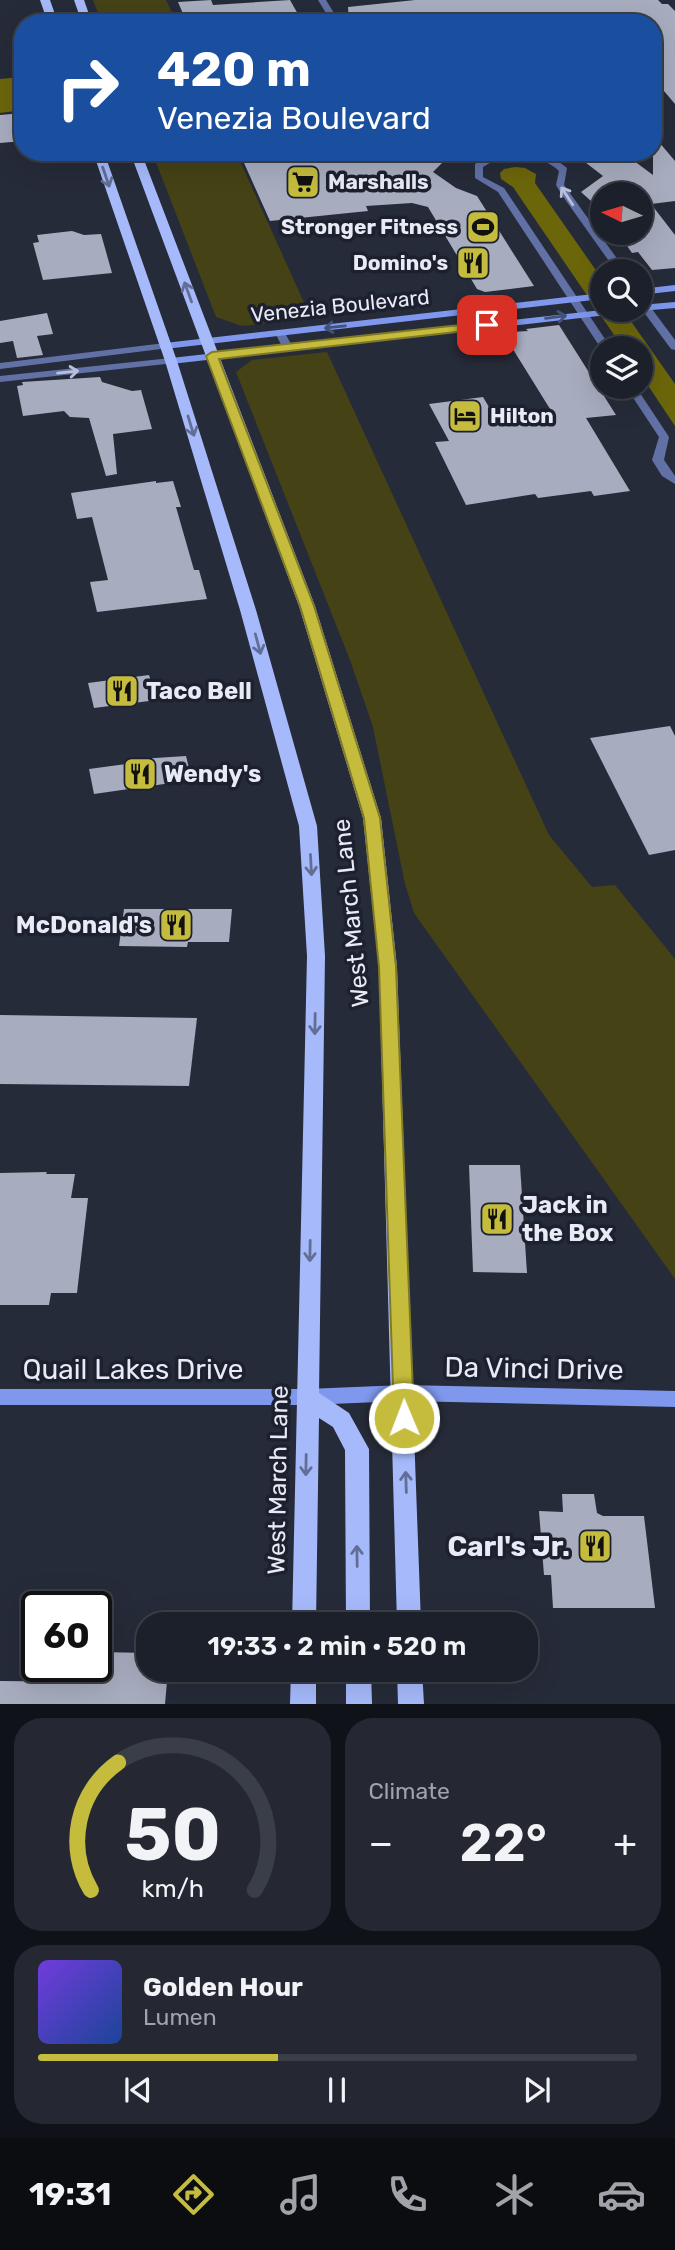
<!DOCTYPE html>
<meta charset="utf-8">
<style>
:root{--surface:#1c202b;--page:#252833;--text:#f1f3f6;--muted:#a0a3a9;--line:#3a3e47;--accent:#c5bc3d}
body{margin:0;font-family:Rubik,sans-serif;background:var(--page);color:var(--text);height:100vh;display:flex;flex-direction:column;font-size:26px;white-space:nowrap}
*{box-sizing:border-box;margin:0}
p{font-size:23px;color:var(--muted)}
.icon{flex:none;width:38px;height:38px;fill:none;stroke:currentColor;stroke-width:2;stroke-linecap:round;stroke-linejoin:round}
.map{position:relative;height:1704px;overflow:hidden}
.details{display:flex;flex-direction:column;gap:14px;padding:14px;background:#0f1218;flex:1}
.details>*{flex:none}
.guide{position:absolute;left:14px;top:14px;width:648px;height:147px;border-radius:28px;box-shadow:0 7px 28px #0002,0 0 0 2px var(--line);background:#1a4fa0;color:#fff;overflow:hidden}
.needle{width:46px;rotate:275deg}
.controls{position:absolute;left:590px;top:182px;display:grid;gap:14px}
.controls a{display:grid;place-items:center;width:63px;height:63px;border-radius:50%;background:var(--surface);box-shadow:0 7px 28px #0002,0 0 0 2px var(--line);font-size:35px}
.speed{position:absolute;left:21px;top:1591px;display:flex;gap:14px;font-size:35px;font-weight:700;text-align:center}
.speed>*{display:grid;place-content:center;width:91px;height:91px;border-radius:50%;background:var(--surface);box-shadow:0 7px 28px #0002,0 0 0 2px var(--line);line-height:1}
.speed .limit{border:4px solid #111;border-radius:10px;background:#fff;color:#111}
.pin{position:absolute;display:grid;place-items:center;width:60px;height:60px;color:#fff;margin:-30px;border-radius:14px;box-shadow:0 4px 10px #0006}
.me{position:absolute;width:77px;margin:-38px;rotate:359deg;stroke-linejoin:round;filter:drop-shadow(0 0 5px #0008)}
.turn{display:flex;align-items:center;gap:24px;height:147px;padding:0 28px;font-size:32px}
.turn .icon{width:91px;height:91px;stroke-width:2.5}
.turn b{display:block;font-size:49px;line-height:60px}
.big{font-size:52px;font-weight:600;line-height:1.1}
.details .card{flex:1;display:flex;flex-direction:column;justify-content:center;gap:10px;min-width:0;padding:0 24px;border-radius:28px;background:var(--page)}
.details .dial{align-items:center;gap:0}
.dial svg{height:182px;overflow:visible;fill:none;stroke:var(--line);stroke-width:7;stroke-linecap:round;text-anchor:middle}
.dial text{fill:var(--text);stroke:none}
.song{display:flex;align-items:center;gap:21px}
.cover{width:84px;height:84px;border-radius:10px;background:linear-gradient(135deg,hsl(260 70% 55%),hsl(220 70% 35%))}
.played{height:7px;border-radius:4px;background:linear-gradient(90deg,var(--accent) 40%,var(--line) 40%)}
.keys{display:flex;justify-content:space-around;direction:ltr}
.heat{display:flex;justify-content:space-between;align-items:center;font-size:38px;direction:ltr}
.details .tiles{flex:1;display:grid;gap:14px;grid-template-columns:1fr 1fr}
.card:last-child{grid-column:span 2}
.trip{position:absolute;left:136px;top:1612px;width:402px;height:70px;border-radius:28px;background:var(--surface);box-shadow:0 7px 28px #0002,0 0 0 2px var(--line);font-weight:600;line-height:70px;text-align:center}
.dock{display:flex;height:112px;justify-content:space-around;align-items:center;background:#0b0d11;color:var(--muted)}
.dock .icon{width:49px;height:49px}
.dock .on{color:var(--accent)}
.dock b{font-size:32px;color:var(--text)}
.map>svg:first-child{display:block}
</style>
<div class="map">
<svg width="675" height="1704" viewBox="0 0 675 1704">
<rect width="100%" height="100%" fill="#262b39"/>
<g fill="#454216">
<path d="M 93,0 L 166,0 L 177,23 L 102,23 Z"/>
<path d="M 152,152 L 236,152 L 311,318 L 242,326 L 216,317 Z"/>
<path d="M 327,352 L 549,835 L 592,887 L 615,885 L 675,959 L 675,1279 L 414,913 L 405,884 L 373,727 L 350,660 L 236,372 L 252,360 Z"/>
</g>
<g fill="#6c660b">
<path d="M 23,77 L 23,110 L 0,113 L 0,79 Z"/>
<path d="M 515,167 L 525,168 L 536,174 L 535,183 L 602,279 L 602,310 L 623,310 L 675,384 L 675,426 L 641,375 L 640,348 L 623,348 L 513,187 L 501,179 L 500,173 L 504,169 Z"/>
</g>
<g fill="#a7adbf">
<path d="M 211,0 L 213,5 L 290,0 L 303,23 L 187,23 L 178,2 Z"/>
<path d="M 415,0 L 658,0 L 662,4 L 668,4 L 675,11 L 675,104 L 653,78 L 653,23 L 349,23 L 348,7 Z"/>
<path d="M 23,113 L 23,141 L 0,143 L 0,115 Z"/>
<path d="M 653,135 L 675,161 L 675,201 L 651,204 L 675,235 L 675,268 L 652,270 L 638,252 L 632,253 L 618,233 L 640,233 L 640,194 L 602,194 L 602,211 L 581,192 L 603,176 L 572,152 L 622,152 L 653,175 Z"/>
<path d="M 257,152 L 453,152 L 433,172 L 456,188 L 477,196 L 534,286 L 485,292 L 477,289 L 428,207 L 412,203 L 366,206 L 368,211 L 270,221 L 240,154 Z"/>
<path d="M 72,231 L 84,235 L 101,234 L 112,273 L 43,280 L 33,243 L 39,242 L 37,235 Z"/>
<path d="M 47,313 L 53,334 L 37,336 L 43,355 L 17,358 L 13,341 L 0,343 L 0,321 Z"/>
<path d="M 559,325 L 616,415 L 586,418 L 630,491 L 594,496 L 591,491 L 538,498 L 535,494 L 466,505 L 435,442 L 449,441 L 429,404 L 483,397 L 499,424 L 555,417 L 506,338 L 514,337 L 511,332 L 528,331 L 526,329 Z"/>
<path d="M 100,377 L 102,382 L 132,391 L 141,390 L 152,429 L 113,434 L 117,474 L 106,476 L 89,418 L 70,417 L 64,411 L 23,416 L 17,386 L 23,385 L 22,382 Z"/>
<path d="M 156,481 L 156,483 L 173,481 L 181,507 L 176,507 L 194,570 L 199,570 L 207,599 L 97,612 L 90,582 L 108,580 L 92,517 L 77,519 L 71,493 Z"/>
<path d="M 149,675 L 157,700 L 94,708 L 88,683 Z"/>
<path d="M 670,726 L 675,736 L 675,850 L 649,855 L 590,738 Z"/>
<path d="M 186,756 L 192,780 L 94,794 L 89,769 L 141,762 L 140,759 Z"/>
<path d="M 124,909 L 232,909 L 229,942 L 188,942 L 187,947 L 119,946 Z"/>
<path d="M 0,1015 L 197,1018 L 189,1086 L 0,1084 Z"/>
<path d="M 469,1165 L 520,1165 L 527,1273 L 473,1272 Z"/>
<path d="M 47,1172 L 46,1174 L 75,1174 L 71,1198 L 88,1198 L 77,1293 L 51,1293 L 49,1305 L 0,1305 L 0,1173 Z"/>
<path d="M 562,1494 L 594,1494 L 597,1513 L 603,1516 L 644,1516 L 655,1608 L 553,1608 L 551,1575 L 544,1575 L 539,1511 L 563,1512 Z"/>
<path d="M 99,1652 L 149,1653 L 149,1670 L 168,1670 L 165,1704 L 0,1704 L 0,1681 L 96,1682 Z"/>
</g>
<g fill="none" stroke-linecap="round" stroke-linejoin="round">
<g fill="#6171a6" fill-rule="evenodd">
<path d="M 318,0 L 326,0 L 340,23 L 332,23 Z"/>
<path d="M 504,152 C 528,152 548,152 567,168 L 564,185 L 626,271 L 616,271 L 562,195 L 556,185 L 559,171 C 538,152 506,151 483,167 L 483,177 L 504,188 L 611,348 L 602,350 L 498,192 L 475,178 L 475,164 L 484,158 Z"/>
<path d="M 640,296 L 643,297 L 675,340 L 675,350 L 671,349 L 640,307 Z"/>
<path d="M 280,330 L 284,331 L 293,348 L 292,350 L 283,348 L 275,333 Z"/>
<path d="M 165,343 L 169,344 L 169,348 L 0,369 L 0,363 Z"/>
<path d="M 171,358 L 176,361 L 175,363 L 0,382 L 0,376 Z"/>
<path d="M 626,387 L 636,387 L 669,437 L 664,460 L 675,476 L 675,484 L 662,476 L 652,460 L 659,437 Z"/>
</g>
<g fill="#7f98ed" fill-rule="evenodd">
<path d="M 675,285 L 675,291 L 640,295 L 640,289 Z"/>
<path d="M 602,293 L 602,299 L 165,349 L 160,346 L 165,343 Z"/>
<path d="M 675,302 L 675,308 L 640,311 L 636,310 L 640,310 L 640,305 Z"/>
<path d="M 602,310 L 630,310 L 625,313 L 171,364 L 166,361 L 171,358 Z"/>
<path d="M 403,1385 L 675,1391 L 675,1407 L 403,1401 L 307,1405 L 0,1405 L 0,1389 L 307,1389 Z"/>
</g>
<g fill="#a6bafb" fill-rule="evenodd">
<path d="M 40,0 L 50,0 L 58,23 L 48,23 Z"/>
<path d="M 74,0 L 84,0 L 92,23 L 82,23 Z"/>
<path d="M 93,152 L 104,152 L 177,361 L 256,610 L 317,826 L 325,956 L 319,1393 L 349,1413 L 369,1449 L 370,1624 L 346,1624 L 345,1450 L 333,1427 L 319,1418 L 316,1624 L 292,1624 L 307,956 L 299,826 L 240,610 L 165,361 Z"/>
<path d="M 130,152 L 141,152 L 315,606 L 381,818 L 397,967 L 421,1624 L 397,1624 L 379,967 L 363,818 L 299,606 Z"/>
<path d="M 291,1670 L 316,1670 L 316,1704 L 290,1704 Z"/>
<path d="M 346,1670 L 371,1670 L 372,1704 L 346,1704 Z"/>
<path d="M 397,1670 L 422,1670 L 424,1704 L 398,1704 Z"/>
</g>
</g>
<defs><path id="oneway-shaft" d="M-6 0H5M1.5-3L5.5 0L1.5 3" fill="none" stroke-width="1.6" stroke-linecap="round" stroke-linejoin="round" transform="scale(1.75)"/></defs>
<g stroke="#626e95">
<use href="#oneway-shaft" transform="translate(106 177) rotate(71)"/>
<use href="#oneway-shaft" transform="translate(188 292) rotate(-110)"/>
<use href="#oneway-shaft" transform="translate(191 426) rotate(73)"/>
<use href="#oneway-shaft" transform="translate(258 644) rotate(75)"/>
<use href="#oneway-shaft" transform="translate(311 865) rotate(87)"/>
<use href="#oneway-shaft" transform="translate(315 1024) rotate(91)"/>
<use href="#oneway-shaft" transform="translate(310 1251) rotate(91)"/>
<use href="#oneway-shaft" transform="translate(306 1465) rotate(91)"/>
<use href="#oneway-shaft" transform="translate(406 1482) rotate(-92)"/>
<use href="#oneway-shaft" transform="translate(357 1556) rotate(-91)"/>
</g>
<g stroke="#b9c0d9">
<use href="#oneway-shaft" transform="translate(567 196) rotate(-123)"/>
<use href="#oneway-shaft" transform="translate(68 372) rotate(-6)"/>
</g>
<g stroke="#44517b">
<use href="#oneway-shaft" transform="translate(556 317) rotate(-7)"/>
<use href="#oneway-shaft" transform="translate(335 327) rotate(174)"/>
</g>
<path fill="#c5bc3d" stroke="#807a28" stroke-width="2" d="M 487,322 L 491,323 L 491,328 L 219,359 L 314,606 L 380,818 L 396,967 L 414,1418 L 411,1424 L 404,1427 L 397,1424 L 394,1418 L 379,967 L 364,818 L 300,606 L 206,356 L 212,352 Z"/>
<defs>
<symbol id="supermarket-square" viewBox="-11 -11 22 22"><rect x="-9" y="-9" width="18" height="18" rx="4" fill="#c5bc3d" stroke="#1d212f"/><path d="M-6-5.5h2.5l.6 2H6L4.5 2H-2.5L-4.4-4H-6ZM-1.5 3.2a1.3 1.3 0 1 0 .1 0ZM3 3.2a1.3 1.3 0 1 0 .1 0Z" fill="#111"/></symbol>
<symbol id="stadium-square" viewBox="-11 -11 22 22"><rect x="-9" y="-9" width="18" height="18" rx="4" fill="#c5bc3d" stroke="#1d212f"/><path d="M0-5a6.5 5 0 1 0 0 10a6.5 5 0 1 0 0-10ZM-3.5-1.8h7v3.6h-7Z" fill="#111"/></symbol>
<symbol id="restaurant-square" viewBox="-11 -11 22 22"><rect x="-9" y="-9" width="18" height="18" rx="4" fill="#c5bc3d" stroke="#1d212f"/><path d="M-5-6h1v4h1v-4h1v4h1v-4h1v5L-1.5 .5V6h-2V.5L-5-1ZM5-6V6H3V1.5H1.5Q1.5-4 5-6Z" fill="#111"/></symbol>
<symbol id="hotel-square" viewBox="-11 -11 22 22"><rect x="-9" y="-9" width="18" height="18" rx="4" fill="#c5bc3d" stroke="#1d212f"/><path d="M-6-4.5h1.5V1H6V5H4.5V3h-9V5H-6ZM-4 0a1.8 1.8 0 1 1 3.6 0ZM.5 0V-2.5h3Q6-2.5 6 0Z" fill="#111"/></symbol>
</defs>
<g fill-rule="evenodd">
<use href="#supermarket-square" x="284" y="163" width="38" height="38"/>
<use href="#stadium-square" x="464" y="208" width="38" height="38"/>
<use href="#restaurant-square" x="454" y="244" width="38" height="38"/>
<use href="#hotel-square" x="446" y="397" width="38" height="38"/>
<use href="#restaurant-square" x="103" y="672" width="38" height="38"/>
<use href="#restaurant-square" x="121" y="755" width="38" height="38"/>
<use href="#restaurant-square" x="157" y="906" width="38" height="38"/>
<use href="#restaurant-square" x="478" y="1200" width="38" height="38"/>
<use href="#restaurant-square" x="576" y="1527" width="38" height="38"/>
</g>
<g text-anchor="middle" stroke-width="7" stroke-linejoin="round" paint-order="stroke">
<g font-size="21" font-weight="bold" fill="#e8ebf5" stroke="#1d212f" text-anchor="start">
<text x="328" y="189">Marshalls</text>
<text x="458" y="234" text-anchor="end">Stronger Fitness</text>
<text x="448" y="270" text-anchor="end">Domino's</text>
<text x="490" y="423">Hilton</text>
</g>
<g font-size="21" fill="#e8ebf5" stroke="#1d212f">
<text transform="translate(340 306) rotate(-6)" y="7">Venezia Boulevard</text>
</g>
<g font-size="24" font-weight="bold" fill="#e8ebf5" stroke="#1d212f" text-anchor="start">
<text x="146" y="699">Taco Bell</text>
<text x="164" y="782">Wendy's</text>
<text x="152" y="933" text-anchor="end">McDonald's</text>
<text x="522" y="1213">Jack in<tspan x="522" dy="28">the Box</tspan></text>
</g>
<g font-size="24" fill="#e8ebf5" stroke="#1d212f">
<text transform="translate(351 913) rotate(-96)" y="8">West March Lane</text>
<text transform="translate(278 1480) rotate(-89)" y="8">West March Lane</text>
</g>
<g font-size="28" fill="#e8ebf5" stroke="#1d212f">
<text transform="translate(534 1368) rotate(1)" y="10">Da Vinci Drive</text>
<text x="133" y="1379">Quail Lakes Drive</text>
</g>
<g font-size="28" font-weight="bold" fill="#e8ebf5" stroke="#1d212f" text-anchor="end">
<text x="570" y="1556">Carl's Jr.</text>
</g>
</g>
</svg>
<div class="controls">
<a><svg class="needle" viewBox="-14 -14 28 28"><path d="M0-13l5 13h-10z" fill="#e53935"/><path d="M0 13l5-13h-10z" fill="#a0a3a9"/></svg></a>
<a><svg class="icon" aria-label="search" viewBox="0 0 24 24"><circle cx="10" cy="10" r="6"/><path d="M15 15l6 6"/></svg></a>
<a><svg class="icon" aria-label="layers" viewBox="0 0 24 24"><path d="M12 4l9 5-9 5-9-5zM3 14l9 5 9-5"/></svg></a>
</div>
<div class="speed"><div class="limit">60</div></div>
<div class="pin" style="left:487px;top:325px;background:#d93025"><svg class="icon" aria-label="arrive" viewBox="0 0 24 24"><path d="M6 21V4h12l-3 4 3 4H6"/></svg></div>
<svg class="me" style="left:404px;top:1418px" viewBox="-20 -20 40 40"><circle r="17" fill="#c5bc3d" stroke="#fff" stroke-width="3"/><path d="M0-11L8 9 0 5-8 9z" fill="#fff"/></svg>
<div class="trip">19:33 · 2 min · 520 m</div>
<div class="guide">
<div class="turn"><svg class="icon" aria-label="right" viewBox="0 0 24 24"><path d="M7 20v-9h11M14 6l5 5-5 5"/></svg><div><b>420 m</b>Venezia Boulevard</div></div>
</div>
</div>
<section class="details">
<div class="tiles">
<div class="card dial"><svg viewBox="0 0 100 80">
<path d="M14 69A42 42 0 1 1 86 69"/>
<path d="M14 69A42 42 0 0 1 26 13" stroke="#c5bc3d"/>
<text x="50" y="56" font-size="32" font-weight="700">50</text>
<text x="50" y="72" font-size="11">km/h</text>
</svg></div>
<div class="card"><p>Climate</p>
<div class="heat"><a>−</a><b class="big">22°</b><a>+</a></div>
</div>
<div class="card">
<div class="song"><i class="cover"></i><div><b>Golden Hour</b><p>Lumen</p></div></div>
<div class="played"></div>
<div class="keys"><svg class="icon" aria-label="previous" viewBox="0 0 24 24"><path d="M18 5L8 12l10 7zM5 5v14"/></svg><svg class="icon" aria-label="pause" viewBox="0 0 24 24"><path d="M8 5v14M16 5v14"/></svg><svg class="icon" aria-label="next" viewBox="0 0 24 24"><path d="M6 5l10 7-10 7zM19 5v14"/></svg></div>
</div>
</div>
</section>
<nav class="dock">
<b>19:31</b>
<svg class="icon on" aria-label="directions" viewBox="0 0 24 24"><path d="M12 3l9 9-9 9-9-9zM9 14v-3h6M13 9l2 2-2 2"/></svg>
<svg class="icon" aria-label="music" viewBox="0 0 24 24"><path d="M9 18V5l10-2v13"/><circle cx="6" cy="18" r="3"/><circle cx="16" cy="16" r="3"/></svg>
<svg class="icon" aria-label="phone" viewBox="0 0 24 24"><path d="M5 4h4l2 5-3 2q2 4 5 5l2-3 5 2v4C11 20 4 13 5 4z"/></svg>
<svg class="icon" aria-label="climate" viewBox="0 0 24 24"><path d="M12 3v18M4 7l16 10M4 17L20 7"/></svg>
<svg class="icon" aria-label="car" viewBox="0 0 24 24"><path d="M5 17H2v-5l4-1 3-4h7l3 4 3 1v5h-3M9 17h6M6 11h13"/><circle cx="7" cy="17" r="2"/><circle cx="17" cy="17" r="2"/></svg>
</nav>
